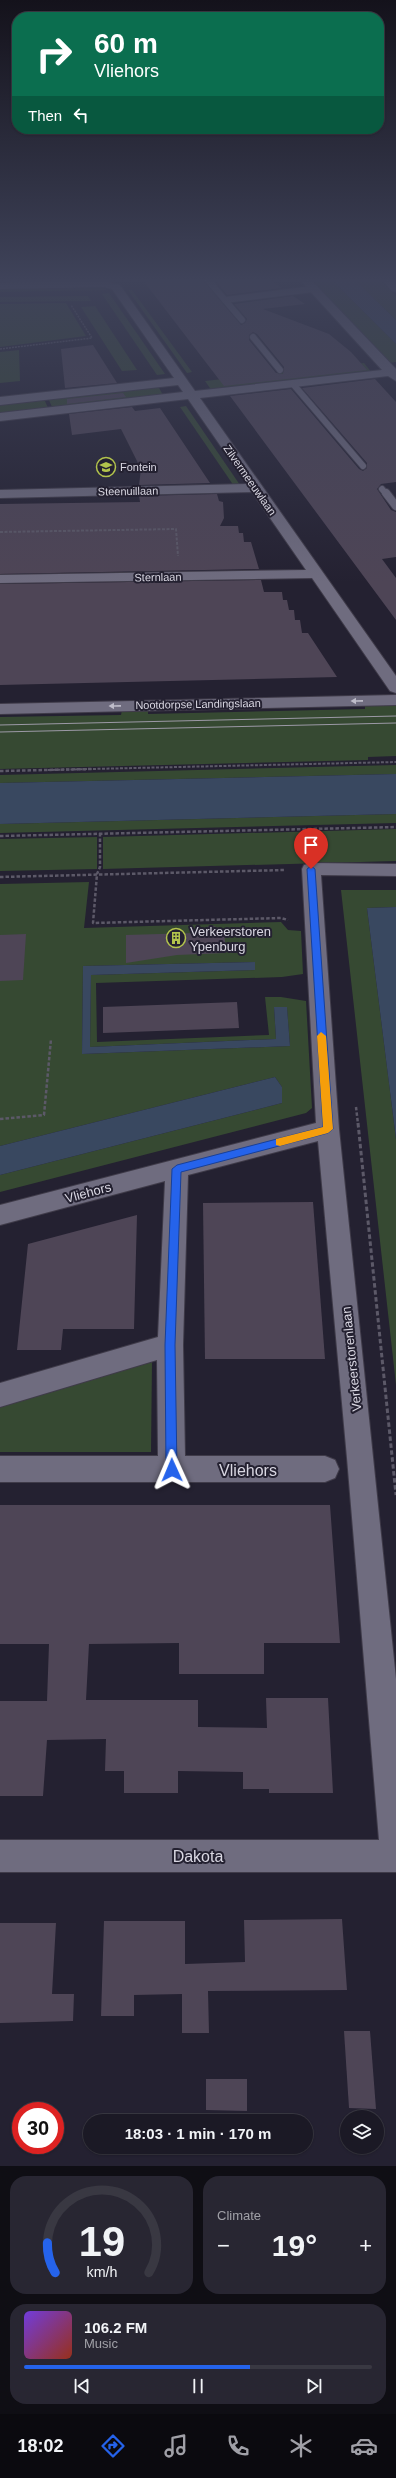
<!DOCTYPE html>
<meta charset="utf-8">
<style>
:root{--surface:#1b1925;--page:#282632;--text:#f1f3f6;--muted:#a0a0a7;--line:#393842;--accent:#2563eb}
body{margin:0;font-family:Arial,sans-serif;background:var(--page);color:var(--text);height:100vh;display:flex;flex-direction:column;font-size:15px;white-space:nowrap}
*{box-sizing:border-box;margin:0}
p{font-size:13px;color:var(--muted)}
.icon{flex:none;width:22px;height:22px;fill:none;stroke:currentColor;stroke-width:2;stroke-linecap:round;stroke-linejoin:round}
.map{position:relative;height:2166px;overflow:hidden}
.sheet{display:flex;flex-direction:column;gap:10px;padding:10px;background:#0f0e14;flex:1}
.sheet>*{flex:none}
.guide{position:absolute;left:12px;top:12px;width:372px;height:122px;border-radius:16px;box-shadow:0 1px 3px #0004,0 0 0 1px var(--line);background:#0b6e4f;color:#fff;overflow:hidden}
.tools{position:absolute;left:340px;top:2110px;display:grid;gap:8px}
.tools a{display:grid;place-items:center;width:44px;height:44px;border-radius:50%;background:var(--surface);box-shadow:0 1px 3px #0004,0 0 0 1px var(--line);font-size:20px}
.speed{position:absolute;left:12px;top:2102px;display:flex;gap:8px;font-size:20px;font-weight:700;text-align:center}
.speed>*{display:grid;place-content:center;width:52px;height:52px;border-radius:50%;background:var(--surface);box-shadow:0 1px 3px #0004,0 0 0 1px var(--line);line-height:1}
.speed .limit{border:6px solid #d22;background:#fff;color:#111}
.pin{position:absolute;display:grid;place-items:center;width:34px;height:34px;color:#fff;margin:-41px -17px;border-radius:50% 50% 50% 0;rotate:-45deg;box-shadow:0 0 4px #0007}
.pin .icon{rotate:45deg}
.me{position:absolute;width:44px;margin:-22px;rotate:359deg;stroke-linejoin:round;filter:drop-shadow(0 0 3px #0008)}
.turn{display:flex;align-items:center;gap:14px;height:84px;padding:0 16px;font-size:18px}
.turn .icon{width:52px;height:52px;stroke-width:2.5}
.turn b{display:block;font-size:28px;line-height:34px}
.then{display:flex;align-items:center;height:38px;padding:0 16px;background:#0003;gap:8px;font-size:15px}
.big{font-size:30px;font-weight:700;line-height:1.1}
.sheet .widget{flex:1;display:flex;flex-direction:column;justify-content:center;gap:6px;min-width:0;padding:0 14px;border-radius:16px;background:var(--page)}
.sheet .dial{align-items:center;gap:0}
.dial svg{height:104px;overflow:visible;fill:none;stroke:var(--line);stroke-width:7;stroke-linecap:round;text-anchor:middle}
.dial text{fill:var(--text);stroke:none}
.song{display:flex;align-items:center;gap:12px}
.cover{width:48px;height:48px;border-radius:6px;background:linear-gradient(135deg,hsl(260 70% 55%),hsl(10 70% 35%))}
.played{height:4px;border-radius:2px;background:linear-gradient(90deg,var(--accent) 65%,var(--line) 65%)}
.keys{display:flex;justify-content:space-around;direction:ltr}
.heat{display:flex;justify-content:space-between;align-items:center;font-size:22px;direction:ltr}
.sheet .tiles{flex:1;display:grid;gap:10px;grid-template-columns:1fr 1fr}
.widget:last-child{grid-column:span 2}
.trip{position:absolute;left:83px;top:2114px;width:230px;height:40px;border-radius:20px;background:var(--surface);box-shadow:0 1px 3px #0004,0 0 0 1px var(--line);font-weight:700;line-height:40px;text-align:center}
.tabs{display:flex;height:64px;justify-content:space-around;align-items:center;background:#0b0a0f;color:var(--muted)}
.tabs .icon{width:28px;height:28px}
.tabs .on{color:var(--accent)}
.tabs b{font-size:18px;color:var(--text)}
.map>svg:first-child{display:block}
</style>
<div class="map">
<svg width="396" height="2166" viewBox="0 0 396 2166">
<rect width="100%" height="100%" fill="#242131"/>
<g fill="#364932" fill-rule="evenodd">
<path d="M 308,279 L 331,279 L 396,344 L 396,362 L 389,363 Z"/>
<path d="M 354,279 L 379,279 L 396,296 L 396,320 Z"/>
<path d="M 102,287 L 107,290 L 0,292 L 0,289 Z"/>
<path d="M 128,290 L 132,290 L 192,372 L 187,373 Z"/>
<path d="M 109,293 L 165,374 L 157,375 L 102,294 Z"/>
<path d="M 88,296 L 91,301 L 0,302 L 0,297 Z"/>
<path d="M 66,303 L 86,336 L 0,347 L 0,304 Z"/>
<path d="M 95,306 L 137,370 L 122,371 L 81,307 Z"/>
<path d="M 19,350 L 20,381 L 0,383 L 0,352 Z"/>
<path d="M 364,363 L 372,373 L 212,391 L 205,381 Z"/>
<path d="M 158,386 L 164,397 L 53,409 L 48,398 Z"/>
<path d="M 44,399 L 49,410 L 0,415 L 0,404 Z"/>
<path d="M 186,406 L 240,485 L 234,486 L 180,407 Z"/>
<path d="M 396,703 L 396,756 L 368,757 L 368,760 L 0,769 L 0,717 L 121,715 L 122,710 L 148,709 L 148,714 L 365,709 L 365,704 Z"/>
<path d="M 396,765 L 396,774 L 0,783 L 0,775 Z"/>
<path d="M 396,814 L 396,823 L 0,833 L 0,824 Z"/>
<path d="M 396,829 L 396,861 L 103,869 L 103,837 Z"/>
<path d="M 97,837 L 97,869 L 0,871 L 0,839 Z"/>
<path d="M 89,882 L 84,928 L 281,922 L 288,930 L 301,931 L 303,974 L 282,977 L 96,983 L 97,1042 L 269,1035 L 265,997 L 281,997 L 306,1001 L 312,1108 L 306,1113 L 0,1192 L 0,1175 L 282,1103 L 282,1087 L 275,1077 L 0,1146 L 0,884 ZM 255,962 L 255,970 L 91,975 L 90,1047 L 276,1039 L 274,1007 L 287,1008 L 290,1046 L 82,1054 L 83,966 Z"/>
<path d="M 341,890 L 396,890 L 396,907 L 367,908 L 396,1139 L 396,1385 Z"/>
<path d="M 152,1360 L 151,1452 L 0,1452 L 0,1403 Z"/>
</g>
<g fill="#394860">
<path d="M 331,279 L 354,279 L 396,320 L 396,344 Z"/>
<path d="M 396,774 L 396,814 L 0,824 L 0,783 Z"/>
<path d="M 396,907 L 396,1139 L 367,908 Z"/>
<path d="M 255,962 L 255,970 L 91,975 L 90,1047 L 276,1039 L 274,1007 L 287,1007 L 290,1046 L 82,1054 L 83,966 Z"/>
<path d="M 275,1077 L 282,1087 L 282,1103 L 0,1175 L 0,1146 Z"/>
</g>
<g fill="#4e4556" fill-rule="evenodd">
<path d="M 142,279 L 202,279 L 241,325 L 245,323 L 247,319 L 234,304 L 293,296 L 305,304 L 263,309 L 329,334 L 351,352 L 367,370 L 224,386 ZM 253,332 L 257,334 L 284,367 L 283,374 L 276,373 L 249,340 L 249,335 Z"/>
<path d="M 214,279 L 269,279 L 282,288 L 227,295 Z"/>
<path d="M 93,345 L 117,383 L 65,388 L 61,349 Z"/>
<path d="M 375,379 L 396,402 L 396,482 L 381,484 L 377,489 L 391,510 L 396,512 L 396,557 L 382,559 L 396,578 L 396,620 L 230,396 L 291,389 L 359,469 L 363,471 L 367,468 L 367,463 L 302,388 Z"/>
<path d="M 123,393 L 126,397 L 67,404 L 67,399 Z"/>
<path d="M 132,407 L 135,411 L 160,408 L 210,483 L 139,485 L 141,469 L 121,429 L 72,435 L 69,414 Z"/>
<path d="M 217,494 L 219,501 L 223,502 L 224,518 L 220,526 L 238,526 L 239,533 L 243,533 L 244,542 L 251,542 L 259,569 L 0,574 L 0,504 L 140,502 L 139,496 Z"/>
<path d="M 261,580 L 264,592 L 282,592 L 283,600 L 287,600 L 289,610 L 294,610 L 295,620 L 300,620 L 302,633 L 308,633 L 337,677 L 0,685 L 0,584 Z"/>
<path d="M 211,925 L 224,930 L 226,953 L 177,955 L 126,963 L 126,935 L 195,933 Z"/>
<path d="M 26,934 L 23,980 L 0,981 L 0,935 Z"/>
<path d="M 237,1002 L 239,1028 L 103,1033 L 103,1007 Z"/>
<path d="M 313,1202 L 325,1359 L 205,1359 L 203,1203 Z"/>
<path d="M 137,1215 L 134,1329 L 63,1329 L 61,1350 L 17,1350 L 28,1244 Z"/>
<path d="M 0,1505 L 330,1505 L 340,1643 L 264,1643 L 264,1674 L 179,1674 L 179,1643 L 89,1644 L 86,1700 L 198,1700 L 198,1727 L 267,1728 L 266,1698 L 328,1698 L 333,1793 L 269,1793 L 269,1789 L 243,1789 L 243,1772 L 178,1771 L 178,1793 L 124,1793 L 124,1771 L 105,1771 L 106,1739 L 47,1740 L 43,1796 L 0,1796 L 0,1701 L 47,1701 L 49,1644 L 0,1644 Z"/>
<path d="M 342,1919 L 347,1990 L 208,1991 L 209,2033 L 182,2033 L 182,1994 L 134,1995 L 134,2016 L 101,2016 L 104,1921 L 185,1921 L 185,1964 L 245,1962 L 244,1920 Z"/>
<path d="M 0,1923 L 56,1923 L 52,1994 L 74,1994 L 73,2021 L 0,2023 Z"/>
<path d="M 344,2031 L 370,2031 L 376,2109 L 349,2108 Z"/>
<path d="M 206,2079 L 247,2079 L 247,2111 L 206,2110 Z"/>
<path d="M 224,2115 L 224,2121 L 189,2121 L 189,2116 Z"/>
</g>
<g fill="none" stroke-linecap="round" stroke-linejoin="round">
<defs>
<g id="lane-far1">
<path d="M 207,279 L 242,320"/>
<path d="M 225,300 L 313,289"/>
<path d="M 253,337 L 280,370"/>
<path d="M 293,384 L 363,466"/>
<path d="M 382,489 L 386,494"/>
</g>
<path id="lane" d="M 386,493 L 396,506"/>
<g id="street">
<path d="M 299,279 L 310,279 L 396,369 L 396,381 L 388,376 L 200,398 L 396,676 L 396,693 L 390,691 L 312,578 L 0,583 L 0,575 L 306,570 L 252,492 L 0,498 L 0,490 L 247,484 L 188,399 L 0,421 L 0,413 L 183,392 L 178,385 L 0,405 L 0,397 L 174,378 L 112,289 L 104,287 L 0,289 L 0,283 L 104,281 L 120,285 L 195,391 L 382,370 Z"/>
<path d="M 381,279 L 392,279 L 396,283 L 396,292 L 392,291 Z"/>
<path d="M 396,695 L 396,705 L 0,714 L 0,704 Z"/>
<path d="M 311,863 L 396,864 L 396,876 L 321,875 L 339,1129 L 396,1679 L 396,1872 L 0,1872 L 0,1840 L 379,1840 L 347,1458 L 318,1141 L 188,1175 L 183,1345 L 185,1456 L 325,1456 L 335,1460 L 339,1469 L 335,1478 L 325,1482 L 0,1482 L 0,1456 L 158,1456 L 157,1360 L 0,1407 L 0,1383 L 158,1337 L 165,1181 L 0,1225 L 0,1205 L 316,1123 L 302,869 L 304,865 Z"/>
</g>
</defs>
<use href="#lane-far1" stroke="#3f3b49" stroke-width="8"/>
<use href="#lane" stroke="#3f3b49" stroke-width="10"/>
<use href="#street" stroke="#3f3b49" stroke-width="2"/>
<path stroke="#5c5968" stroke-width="1.5" stroke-dasharray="2 1" stroke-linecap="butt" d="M 0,349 L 92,338 L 71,305"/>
<g stroke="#5c5968" stroke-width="2" stroke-dasharray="3 1.5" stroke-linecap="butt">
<path d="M 0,532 L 176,529 L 178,556"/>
<path d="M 48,770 L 396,762"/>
</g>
<g stroke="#5c5968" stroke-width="2.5" stroke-dasharray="3.5 2" stroke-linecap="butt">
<path d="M 0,771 L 92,769"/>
<path d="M 100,833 L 100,867 L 97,874 L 93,923 L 281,918 L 288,920"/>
<path d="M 0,836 L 396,827"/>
<path d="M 0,877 L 285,870"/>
<path d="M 356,1107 L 358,1124"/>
<path d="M 0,1119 L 44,1115 L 51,1039"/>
</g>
<path stroke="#5c5968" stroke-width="3" stroke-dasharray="4.5 2.5" stroke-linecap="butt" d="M 358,1123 L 396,1495"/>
<use href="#lane-far1" stroke="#6f6c7f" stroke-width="6"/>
<use href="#lane" stroke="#6f6c7f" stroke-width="8"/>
<use href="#street" fill="#6f6c7f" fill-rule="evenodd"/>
<g stroke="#9c99a6" stroke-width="1">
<path d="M 0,725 L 396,716"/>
<path d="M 0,732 L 396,723"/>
</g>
</g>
<defs><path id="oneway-solid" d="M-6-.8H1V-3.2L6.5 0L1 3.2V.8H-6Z"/></defs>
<g fill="#bebcc9">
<use href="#oneway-solid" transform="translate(357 701) rotate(179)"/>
<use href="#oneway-solid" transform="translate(115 706) rotate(179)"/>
</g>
<linearGradient id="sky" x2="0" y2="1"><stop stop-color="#14121b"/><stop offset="0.48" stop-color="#3f435a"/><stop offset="1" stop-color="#3f435a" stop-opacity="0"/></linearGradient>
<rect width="396" height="583" fill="url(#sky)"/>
<path fill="#2563eb" stroke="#184099" d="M 311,866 L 315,869 L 333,1129 L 328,1133 L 181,1172 L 175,1345 L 177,1470 L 172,1475 L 166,1470 L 165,1345 L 172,1169 L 177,1165 L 323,1127 L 307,869 Z"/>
<path fill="#f59e0b" d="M 321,1032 L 326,1036 L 333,1129 L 328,1133 L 280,1146 L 276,1145 L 276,1139 L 323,1127 L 317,1036 Z"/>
<defs>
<symbol id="school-ring" viewBox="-11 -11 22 22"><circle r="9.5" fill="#242131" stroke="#b2c34c" stroke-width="1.5"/><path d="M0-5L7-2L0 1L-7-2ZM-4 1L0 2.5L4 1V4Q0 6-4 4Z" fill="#b2c34c"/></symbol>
<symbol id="building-ring" viewBox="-11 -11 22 22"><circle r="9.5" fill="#242131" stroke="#b2c34c" stroke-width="1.5"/><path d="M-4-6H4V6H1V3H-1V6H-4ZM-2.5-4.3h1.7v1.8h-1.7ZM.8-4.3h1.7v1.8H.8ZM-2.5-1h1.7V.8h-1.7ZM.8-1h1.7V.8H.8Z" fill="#b2c34c"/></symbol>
</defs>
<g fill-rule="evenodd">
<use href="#school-ring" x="95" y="456" width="22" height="22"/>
<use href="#building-ring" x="165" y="927" width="22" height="22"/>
</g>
<g text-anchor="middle" stroke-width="4" stroke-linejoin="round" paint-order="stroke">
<g font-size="11" fill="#d9d7e2" stroke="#242131" text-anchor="start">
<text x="120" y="471">Fontein</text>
</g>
<g font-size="11" fill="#d9d7e2" stroke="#242131">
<text transform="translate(250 480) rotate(55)" y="4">Zilvermeeuwlaan</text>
<text transform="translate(128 491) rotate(-1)" y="4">Steenuillaan</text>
<text transform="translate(158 577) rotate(-1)" y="4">Sternlaan</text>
<text transform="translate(198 704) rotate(-1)" y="4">Nootdorpse Landingslaan</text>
</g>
<g font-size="13" fill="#d9d7e2" stroke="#242131" text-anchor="start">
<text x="190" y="936">Verkeerstoren<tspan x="190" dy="15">Ypenburg</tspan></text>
</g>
<g font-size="13" fill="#d9d7e2" stroke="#242131">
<text transform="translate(88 1192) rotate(-15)" y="5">Vliehors</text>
<text transform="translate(351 1359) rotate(-96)" y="5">Verkeerstorenlaan</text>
</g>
<g font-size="16" fill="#d9d7e2" stroke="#242131">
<text x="248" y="1476">Vliehors</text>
<text x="198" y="1862">Dakota</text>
</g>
</g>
</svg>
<div class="tools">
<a><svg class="icon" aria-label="layers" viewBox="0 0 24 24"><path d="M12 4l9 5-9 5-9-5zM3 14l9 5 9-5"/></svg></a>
</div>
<div class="speed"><div class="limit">30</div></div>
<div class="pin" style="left:311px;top:869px;background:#d93025"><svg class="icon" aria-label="arrive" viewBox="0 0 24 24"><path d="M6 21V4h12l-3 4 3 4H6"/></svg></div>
<svg class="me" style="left:172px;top:1470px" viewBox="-20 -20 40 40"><path d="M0-17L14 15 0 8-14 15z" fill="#2563eb" stroke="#fff" stroke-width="4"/></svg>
<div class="trip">18:03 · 1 min · 170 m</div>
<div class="guide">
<div class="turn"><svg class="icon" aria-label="right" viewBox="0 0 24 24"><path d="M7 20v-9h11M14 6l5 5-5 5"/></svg><div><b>60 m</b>Vliehors</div></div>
<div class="then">Then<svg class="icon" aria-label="left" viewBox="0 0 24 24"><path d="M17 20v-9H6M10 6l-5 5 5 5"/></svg></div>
</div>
</div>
<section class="sheet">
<div class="tiles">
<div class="widget dial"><svg viewBox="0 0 100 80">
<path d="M14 69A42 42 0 1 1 86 69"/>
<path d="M14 69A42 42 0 0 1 8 46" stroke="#2563eb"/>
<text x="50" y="56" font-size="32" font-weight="700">19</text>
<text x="50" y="72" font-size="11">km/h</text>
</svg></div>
<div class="widget"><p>Climate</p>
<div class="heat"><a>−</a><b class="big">19°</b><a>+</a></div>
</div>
<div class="widget">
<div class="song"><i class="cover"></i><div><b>106.2 FM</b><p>Music</p></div></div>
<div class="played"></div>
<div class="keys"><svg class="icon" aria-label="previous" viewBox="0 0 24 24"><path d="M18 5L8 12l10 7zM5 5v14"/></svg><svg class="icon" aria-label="pause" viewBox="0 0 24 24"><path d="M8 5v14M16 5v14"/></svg><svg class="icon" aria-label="next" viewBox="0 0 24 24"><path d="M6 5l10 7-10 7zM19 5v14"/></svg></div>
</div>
</div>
</section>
<nav class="tabs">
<b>18:02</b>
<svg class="icon on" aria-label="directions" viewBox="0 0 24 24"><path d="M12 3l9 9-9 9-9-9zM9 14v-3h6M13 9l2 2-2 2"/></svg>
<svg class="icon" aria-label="music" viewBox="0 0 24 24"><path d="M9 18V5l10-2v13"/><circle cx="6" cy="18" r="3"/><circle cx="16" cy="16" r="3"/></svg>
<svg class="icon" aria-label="phone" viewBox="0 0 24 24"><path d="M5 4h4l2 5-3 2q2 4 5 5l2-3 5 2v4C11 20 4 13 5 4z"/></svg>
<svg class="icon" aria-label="climate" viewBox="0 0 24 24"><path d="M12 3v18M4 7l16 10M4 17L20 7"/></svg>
<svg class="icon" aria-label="car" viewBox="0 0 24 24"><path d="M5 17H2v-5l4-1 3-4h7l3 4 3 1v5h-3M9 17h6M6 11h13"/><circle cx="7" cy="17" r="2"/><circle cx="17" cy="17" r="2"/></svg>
</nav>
